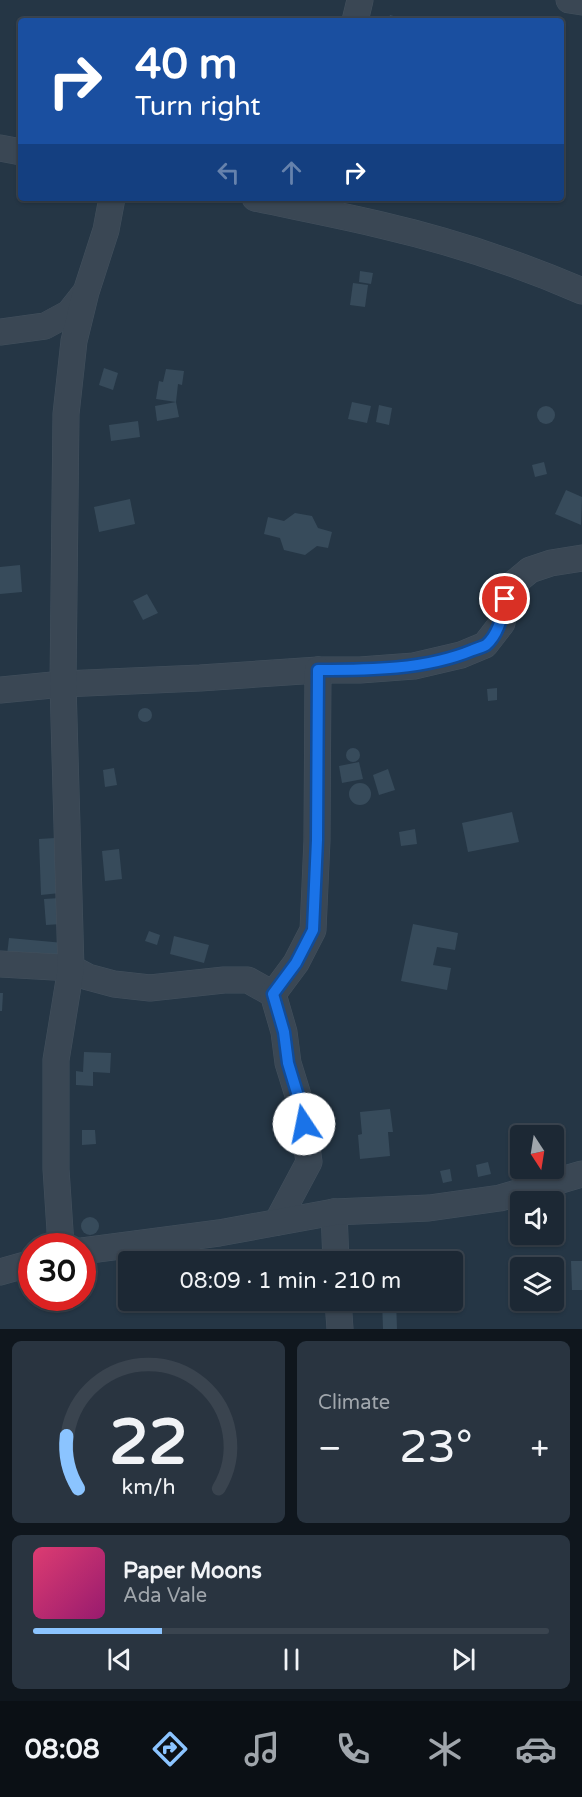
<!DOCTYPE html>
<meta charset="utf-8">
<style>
:root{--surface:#1c2834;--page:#293440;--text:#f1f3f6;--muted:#a0a6ac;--line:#3a444f;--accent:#8bc4ff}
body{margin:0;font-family:"Varela Round",sans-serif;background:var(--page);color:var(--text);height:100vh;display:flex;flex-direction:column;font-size:22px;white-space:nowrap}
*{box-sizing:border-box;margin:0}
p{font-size:20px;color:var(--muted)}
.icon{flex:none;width:33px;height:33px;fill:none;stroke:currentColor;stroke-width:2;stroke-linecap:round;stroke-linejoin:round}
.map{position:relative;height:1329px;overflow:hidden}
.panel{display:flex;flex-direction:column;gap:12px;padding:12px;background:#0f161d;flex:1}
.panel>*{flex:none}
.banner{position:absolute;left:18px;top:18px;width:546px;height:183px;border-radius:6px;box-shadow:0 2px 4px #0004,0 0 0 2px var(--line);background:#1a4fa0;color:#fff;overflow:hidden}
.needle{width:39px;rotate:168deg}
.buttons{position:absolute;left:510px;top:1125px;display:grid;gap:12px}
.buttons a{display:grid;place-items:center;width:54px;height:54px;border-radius:6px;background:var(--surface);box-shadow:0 2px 4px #0004,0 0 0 2px var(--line);font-size:30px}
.speed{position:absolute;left:18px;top:1233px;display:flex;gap:12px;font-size:30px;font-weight:700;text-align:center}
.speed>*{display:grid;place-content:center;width:78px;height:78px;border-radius:50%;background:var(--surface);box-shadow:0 2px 4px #0004,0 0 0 2px var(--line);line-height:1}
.speed .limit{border:9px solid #d22;background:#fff;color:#111}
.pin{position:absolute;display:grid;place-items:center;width:51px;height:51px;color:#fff;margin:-26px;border:3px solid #fff;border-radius:50%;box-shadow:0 2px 6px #0007}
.me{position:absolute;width:66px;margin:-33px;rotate:349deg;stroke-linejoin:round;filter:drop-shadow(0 0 4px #0008)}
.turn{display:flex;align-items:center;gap:21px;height:126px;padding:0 18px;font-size:27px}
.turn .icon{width:78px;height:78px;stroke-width:2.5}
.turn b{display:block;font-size:42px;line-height:51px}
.lanes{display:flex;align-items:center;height:57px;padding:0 18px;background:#0003;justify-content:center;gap:30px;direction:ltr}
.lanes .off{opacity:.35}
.big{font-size:45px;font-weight:600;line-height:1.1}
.panel .widget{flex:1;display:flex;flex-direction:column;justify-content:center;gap:9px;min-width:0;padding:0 21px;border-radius:9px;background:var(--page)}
.panel .dial{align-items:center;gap:0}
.dial svg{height:156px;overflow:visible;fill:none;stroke:var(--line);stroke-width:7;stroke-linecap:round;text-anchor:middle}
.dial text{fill:var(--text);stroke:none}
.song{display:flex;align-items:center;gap:18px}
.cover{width:72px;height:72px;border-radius:9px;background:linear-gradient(135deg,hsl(340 70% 55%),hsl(320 70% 35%))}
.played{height:6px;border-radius:3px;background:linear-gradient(90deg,var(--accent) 25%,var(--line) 25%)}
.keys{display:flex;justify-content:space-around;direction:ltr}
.heat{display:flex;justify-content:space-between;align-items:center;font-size:33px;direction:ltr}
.panel .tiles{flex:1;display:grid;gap:12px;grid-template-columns:1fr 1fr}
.widget:last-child{grid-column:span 2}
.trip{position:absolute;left:118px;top:1251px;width:345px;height:60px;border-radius:6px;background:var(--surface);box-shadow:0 2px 4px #0004,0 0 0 2px var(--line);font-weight:600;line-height:60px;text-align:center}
.dock{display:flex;height:96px;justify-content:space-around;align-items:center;background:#0b1015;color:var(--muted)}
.dock .icon{width:42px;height:42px}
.dock .current{color:var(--accent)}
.dock b{font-size:27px;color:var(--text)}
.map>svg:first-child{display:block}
</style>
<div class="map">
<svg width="582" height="1329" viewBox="0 0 582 1329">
<rect width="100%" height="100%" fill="#253645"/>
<g fill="#374b5b">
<path d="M 390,15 L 408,20 L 407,21 L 388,21 Z"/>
<path d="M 439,16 L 478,19 L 478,21 L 439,21 Z"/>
<path d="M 360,271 L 373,273 L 371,284 L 359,282 Z"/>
<path d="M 353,283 L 368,285 L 365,307 L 350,305 Z"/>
<path d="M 104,368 L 118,373 L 113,390 L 99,385 Z"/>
<path d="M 166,369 L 184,371 L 182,385 L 178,384 L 176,402 L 156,399 L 159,381 L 163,382 Z"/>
<path d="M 176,402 L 179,417 L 157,421 L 155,406 Z"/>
<path d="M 352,402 L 371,406 L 367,423 L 348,419 Z"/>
<path d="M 379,405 L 392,408 L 389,425 L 376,422 Z"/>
<circle cx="546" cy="415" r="9"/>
<path d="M 138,421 L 140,437 L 111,441 L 109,425 Z"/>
<path d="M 544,462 L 547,474 L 535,477 L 532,465 Z"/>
<path d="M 566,490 L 582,497 L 581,525 L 555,514 Z"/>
<path d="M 130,499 L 135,524 L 99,532 L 94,507 Z"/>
<path d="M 295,513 L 312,516 L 318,528 L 332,532 L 328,548 L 317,546 L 305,555 L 284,550 L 280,538 L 264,534 L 268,517 L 284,521 Z"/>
<path d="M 20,565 L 22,592 L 0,594 L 0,567 Z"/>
<path d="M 147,594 L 158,613 L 143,620 L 133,601 Z"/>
<path d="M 497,688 L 497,700 L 488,701 L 487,689 Z"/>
<circle cx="145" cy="715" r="7"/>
<circle cx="353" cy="755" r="7"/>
<path d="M 359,762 L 363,779 L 342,783 L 339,766 Z"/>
<path d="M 114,768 L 117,785 L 105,787 L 103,770 Z"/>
<path d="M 388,769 L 395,790 L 379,795 L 373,775 Z"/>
<circle cx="360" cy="794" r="11"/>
<path d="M 512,812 L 519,842 L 468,852 L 462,823 Z"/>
<path d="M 415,829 L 417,844 L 401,846 L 399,832 Z"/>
<path d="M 55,838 L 60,893 L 41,895 L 39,839 Z"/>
<path d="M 119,849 L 122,879 L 105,881 L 102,851 Z"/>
<path d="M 60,898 L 62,924 L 46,925 L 44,899 Z"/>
<path d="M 413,924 L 458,933 L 455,950 L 437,947 L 433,965 L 451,968 L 447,990 L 401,981 Z"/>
<path d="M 149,931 L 160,935 L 157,945 L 145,941 Z"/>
<path d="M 174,936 L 209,945 L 204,963 L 170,954 Z"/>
<path d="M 9,938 L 64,943 L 63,959 L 7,955 Z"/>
<path d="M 0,993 L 3,993 L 2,1011 L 0,1011 Z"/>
<path d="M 84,1052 L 111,1053 L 110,1073 L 93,1072 L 93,1086 L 76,1085 L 76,1071 L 83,1072 Z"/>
<path d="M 390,1109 L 393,1132 L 388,1132 L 390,1156 L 360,1159 L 358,1135 L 362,1134 L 360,1112 Z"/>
<path d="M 82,1130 L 95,1130 L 96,1144 L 82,1145 Z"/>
<path d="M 488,1162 L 491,1174 L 478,1177 L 476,1165 Z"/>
<path d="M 450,1169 L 452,1181 L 443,1183 L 440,1171 Z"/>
<circle cx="90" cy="1226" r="9"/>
<path d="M 571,1261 L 582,1261 L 582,1290 L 572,1290 Z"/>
<path d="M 382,1300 L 396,1300 L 397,1329 L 383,1329 Z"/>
</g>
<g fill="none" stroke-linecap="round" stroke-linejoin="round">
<defs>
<g id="minor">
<path d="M 569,0 L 582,2"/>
<path d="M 355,21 L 360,0"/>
<path d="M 0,148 L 21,152"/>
<path d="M 255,198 C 297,207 339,215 381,225 C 450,241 517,263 582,291"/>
<path d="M 0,332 L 45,326 L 69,313 L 84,294"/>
<path d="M 0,690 L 63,684 L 200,678 L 318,670 L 360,670 L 414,666 L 461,655 L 485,645 L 502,623 L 505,599 L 513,584 L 530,570 L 551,563 L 582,558"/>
<path d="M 0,964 L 71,968 L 88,977 L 114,984 L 150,988 L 224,980 L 248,980 L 273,994 L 284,1032 L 288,1063 L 301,1105 L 309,1162 L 277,1222"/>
<path d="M 273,994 L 296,963 L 313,930 L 317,840 L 318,670"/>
<path d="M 334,1212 L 336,1262"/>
<path d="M 61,1246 L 56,1169 L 56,1060 L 71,968 L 63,684 L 66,414 L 74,341 L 86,292 L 106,230 L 112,198"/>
<path d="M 82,1251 L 219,1233 L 334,1212 L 429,1208 L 500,1198 L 582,1174"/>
<path d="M 0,1272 L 32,1263"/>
<path d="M 338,1300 L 340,1329"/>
</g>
</defs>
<use href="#minor" stroke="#43515e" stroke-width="27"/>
<use href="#minor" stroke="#3a4754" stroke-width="26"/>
</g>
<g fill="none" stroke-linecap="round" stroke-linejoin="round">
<defs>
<path id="route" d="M 304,1124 L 301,1106 L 288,1063 L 284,1032 L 273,994 L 296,963 L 313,930 L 317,840 L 318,670 C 369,670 425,670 473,650 C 476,649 482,647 486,645 C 499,634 503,615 505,599"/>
</defs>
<use href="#route" stroke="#114b97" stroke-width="15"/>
<use href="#route" stroke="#1a73e8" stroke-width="10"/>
</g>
</svg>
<div class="buttons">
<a><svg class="needle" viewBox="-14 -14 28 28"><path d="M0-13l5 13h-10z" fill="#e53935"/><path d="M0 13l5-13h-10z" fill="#a0a6ac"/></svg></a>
<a><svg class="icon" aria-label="sound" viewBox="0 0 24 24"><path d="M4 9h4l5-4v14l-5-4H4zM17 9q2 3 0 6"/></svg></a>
<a><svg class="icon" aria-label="layers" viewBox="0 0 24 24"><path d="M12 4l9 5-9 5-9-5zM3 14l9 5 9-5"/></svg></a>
</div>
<div class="speed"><div class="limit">30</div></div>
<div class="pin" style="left:505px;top:599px;background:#d93025"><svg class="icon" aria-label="arrive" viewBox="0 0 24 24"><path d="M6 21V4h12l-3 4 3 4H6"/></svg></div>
<svg class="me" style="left:304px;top:1124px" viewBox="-20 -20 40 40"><circle r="19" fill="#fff"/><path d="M0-13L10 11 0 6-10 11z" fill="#1a73e8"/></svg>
<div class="trip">08:09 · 1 min · 210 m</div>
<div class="banner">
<div class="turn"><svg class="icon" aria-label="right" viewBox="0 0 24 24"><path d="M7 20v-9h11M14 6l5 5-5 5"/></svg><div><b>40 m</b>Turn right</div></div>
<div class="lanes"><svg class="icon off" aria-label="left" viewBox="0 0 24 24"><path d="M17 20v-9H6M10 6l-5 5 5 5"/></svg><svg class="icon off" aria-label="ahead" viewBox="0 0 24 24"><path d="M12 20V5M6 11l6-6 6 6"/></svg><svg class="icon" aria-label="right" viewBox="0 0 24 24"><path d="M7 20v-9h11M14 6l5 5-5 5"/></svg></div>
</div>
</div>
<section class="panel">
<div class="tiles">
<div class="widget dial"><svg viewBox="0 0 100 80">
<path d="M14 69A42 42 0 1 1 86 69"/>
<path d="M14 69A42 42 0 0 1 8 42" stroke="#8bc4ff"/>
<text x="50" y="56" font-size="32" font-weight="700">22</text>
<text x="50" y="72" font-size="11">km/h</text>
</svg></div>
<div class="widget"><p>Climate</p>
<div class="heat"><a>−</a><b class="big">23°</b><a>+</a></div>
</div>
<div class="widget">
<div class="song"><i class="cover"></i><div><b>Paper Moons</b><p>Ada Vale</p></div></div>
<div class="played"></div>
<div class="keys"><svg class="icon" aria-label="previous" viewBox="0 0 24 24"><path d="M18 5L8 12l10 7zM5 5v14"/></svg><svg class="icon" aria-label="pause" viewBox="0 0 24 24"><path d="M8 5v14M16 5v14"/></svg><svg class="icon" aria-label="next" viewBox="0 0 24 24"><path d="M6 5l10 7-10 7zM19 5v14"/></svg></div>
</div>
</div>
</section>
<nav class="dock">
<b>08:08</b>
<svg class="icon current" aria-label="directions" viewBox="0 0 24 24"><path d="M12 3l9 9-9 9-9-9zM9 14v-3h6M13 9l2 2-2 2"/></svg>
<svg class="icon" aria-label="music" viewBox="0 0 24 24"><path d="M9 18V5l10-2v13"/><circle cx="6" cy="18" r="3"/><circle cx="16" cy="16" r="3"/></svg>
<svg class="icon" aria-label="phone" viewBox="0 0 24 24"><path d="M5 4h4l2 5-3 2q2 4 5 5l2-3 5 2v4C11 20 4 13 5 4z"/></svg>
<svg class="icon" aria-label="climate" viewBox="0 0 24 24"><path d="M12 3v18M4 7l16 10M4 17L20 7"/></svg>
<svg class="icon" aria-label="car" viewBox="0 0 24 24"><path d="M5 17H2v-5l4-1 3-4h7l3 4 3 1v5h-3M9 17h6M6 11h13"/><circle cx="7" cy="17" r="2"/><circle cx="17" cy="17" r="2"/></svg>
</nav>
